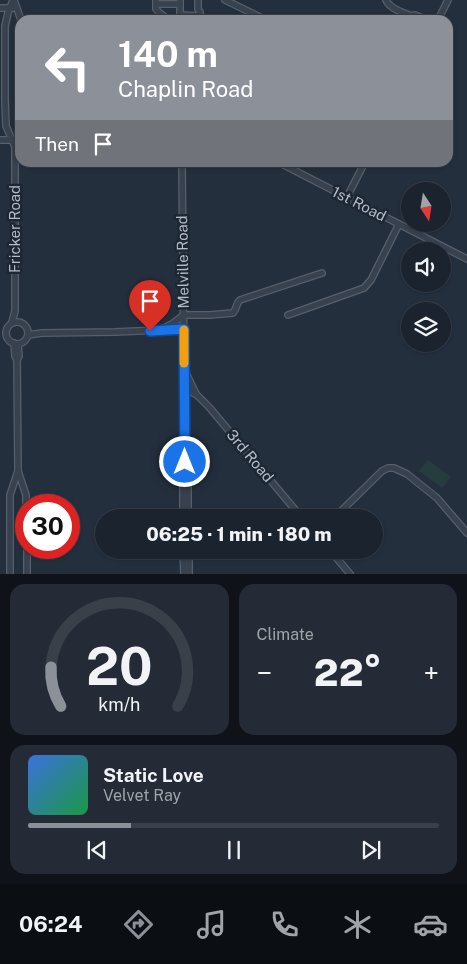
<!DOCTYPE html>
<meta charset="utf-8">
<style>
:root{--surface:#1b232e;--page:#242b36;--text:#f1f3f6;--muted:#a0a4aa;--line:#39404a;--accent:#8c9099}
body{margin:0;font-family:"Public Sans",sans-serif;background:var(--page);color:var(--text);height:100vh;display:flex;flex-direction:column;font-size:19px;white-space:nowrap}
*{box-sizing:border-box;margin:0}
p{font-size:16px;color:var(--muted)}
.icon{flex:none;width:28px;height:28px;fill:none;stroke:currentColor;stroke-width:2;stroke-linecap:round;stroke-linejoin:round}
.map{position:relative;height:574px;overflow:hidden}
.sheet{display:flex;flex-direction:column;gap:10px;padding:10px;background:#0f1319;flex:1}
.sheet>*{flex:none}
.top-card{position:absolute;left:15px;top:15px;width:438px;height:152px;border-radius:15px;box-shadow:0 1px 4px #0004,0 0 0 1px var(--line);background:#8c9099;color:#fff;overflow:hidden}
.needle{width:32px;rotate:168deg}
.controls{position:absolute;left:401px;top:182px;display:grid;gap:10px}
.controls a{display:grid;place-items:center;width:50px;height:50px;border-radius:50%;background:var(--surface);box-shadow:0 1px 4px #0004,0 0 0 1px var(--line);font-size:25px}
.speed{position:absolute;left:15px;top:494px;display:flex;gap:10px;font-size:25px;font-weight:700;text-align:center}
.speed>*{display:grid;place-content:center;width:65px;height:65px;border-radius:50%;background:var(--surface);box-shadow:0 1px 4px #0004,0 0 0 1px var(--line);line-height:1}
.speed .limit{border:8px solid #d22;background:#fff;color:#111}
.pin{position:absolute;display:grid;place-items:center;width:42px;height:42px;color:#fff;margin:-51px -21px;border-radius:50% 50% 50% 0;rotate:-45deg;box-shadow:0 0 5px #0007}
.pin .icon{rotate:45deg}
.me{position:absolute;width:55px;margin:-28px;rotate:0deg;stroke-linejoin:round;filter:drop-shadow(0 0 4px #0008)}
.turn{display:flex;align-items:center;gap:18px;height:105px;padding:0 20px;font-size:22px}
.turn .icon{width:65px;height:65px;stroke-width:2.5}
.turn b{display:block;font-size:35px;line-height:42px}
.then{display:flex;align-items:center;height:48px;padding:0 20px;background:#0003;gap:10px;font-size:19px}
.big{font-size:38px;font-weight:800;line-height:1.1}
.sheet .card{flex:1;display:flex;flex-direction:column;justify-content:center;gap:8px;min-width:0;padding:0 18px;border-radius:15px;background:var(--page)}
.sheet .dial{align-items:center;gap:0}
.dial svg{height:130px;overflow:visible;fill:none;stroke:var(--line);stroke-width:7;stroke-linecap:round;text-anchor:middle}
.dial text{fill:var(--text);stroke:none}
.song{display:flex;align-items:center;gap:15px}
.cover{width:60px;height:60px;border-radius:8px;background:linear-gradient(135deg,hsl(220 70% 55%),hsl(140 70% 35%))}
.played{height:5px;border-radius:2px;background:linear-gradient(90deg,var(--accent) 25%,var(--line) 25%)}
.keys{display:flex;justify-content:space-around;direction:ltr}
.heat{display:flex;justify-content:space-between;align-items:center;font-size:28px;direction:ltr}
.sheet .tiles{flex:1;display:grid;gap:10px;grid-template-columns:1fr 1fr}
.card:last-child{grid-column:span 2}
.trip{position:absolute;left:95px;top:509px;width:288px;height:50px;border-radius:25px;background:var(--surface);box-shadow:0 1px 4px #0004,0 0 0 1px var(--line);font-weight:800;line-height:50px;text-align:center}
.dock{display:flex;height:80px;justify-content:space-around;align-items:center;background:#0b0e12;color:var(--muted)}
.dock .icon{width:35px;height:35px}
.dock .active{color:var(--accent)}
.dock b{font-size:22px;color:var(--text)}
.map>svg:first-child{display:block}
</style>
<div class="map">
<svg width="467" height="574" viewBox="0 0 467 574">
<rect width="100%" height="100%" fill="#242f3e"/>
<path fill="#263c3f" d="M 428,460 L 451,477 L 442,488 L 419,471 Z"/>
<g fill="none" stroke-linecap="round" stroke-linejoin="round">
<defs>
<g id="street">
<path d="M 13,0 L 8,13 L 5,26 L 5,100 L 6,126 L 15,147"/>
<path d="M 14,0 L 21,20"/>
<path d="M 156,0 L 156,4 L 180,4"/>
<path d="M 180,0 L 180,20"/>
<path d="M 198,0 L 198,9 L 200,12 L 200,20"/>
<path d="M 225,0 L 266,20"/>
<path d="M 386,0 C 390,9 402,12 411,16 L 415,15 L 427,20"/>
<path d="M 156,4 L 156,9 C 159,14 164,15 168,20"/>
<path d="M 0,8 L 13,8"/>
<path d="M 180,15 L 201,16"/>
<path d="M 438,20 L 448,0"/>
<path d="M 0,140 L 13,140"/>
<path d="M 182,162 L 185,481 L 183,487 L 183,518"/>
<path d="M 278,162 L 467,259"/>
<path d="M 347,197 L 365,162"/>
<path d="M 288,315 L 364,288 L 371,280 L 399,224"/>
<circle cx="17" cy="333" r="11"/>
<path d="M 12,322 L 15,311 L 15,147 L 20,133"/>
<path d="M 160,330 L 172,324 L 184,315 L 209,315 L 233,313 C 237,309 236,303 240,300 L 322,273"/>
<path d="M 28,335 L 42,333 L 115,332 L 184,329"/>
<path d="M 14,343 L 15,356 L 17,360"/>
<path d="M 18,344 L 19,356 L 17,360 L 18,471 L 26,495 L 26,523"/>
<path d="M 186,373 L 196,394"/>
<path d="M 184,388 L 197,395 L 209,407 L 302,518"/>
<path d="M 185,481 L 188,487 L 188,518"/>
<path d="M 334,518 L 382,471 L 388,468 L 394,468 L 407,474 L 437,498 L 467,533"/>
<path d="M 27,548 L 27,574"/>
<path d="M 183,550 L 184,574"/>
<path d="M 189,550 L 189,574"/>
<path d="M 330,550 L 350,574"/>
<path d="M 10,574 L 10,495 L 18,471"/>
</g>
</defs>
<use href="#street" stroke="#565f6c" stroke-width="8"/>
<use href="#street" stroke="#38414e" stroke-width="5.5"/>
</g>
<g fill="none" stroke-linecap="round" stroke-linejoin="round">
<defs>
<path id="route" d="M 150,331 L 184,329 L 185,462"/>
</defs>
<use href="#route" stroke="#114b97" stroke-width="12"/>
<use href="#route" stroke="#1a73e8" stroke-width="9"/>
<path stroke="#f59e0b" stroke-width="9" d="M 184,330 L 184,363"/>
</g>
<g text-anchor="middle" stroke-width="5" stroke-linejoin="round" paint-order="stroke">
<g font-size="15" fill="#b4bcc9" stroke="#1d2633">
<text transform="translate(359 204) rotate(27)" y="5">1st Road</text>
<text transform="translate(15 229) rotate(-90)" y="5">Fricker Road</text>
<text transform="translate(183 262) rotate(-91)" y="5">Melville Road</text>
<text transform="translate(250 456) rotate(50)" y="5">3rd Road</text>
</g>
</g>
</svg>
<div class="controls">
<a><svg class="needle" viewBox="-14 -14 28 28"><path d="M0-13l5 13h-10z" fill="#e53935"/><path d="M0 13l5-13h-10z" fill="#a0a4aa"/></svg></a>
<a><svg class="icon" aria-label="sound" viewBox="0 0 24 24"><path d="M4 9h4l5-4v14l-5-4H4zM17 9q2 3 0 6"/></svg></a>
<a><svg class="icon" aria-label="layers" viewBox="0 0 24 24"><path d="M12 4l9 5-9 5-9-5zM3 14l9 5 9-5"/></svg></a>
</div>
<div class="speed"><div class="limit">30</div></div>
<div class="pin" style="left:150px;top:331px;background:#d93025"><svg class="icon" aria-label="arrive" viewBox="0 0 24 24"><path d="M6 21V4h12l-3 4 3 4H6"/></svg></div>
<svg class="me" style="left:185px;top:462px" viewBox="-20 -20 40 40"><circle r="17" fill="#1a73e8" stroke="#fff" stroke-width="3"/><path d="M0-11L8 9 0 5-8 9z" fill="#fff"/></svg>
<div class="trip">06:25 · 1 min · 180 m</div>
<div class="top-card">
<div class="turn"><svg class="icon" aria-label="left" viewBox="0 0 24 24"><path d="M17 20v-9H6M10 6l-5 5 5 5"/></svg><div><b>140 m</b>Chaplin Road</div></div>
<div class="then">Then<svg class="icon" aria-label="arrive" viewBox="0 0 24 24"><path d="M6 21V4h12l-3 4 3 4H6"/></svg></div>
</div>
</div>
<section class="sheet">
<div class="tiles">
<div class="card dial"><svg viewBox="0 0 100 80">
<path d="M14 69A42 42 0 1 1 86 69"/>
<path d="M14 69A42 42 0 0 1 8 45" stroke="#8c9099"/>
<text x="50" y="56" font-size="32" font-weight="700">20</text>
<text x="50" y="72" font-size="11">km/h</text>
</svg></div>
<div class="card"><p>Climate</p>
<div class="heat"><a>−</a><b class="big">22°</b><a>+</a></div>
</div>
<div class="card">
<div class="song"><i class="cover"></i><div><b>Static Love</b><p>Velvet Ray</p></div></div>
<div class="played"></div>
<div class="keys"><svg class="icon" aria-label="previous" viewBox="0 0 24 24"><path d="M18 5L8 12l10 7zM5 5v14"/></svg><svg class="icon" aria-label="pause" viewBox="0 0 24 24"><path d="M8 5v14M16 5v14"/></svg><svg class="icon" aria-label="next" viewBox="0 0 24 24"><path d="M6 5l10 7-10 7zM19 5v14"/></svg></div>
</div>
</div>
</section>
<nav class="dock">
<b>06:24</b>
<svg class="icon active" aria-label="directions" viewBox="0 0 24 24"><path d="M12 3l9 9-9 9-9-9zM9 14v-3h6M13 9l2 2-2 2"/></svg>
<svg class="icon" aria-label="music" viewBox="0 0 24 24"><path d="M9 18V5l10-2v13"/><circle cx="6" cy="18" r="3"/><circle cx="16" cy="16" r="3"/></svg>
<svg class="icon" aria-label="phone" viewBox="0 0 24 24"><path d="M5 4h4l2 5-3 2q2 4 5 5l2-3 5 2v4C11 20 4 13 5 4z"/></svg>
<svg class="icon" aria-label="climate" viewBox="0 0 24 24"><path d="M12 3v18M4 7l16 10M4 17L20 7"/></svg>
<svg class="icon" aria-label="car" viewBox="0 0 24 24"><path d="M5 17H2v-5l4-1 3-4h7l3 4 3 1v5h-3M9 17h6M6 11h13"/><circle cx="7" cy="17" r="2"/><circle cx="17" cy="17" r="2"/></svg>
</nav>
